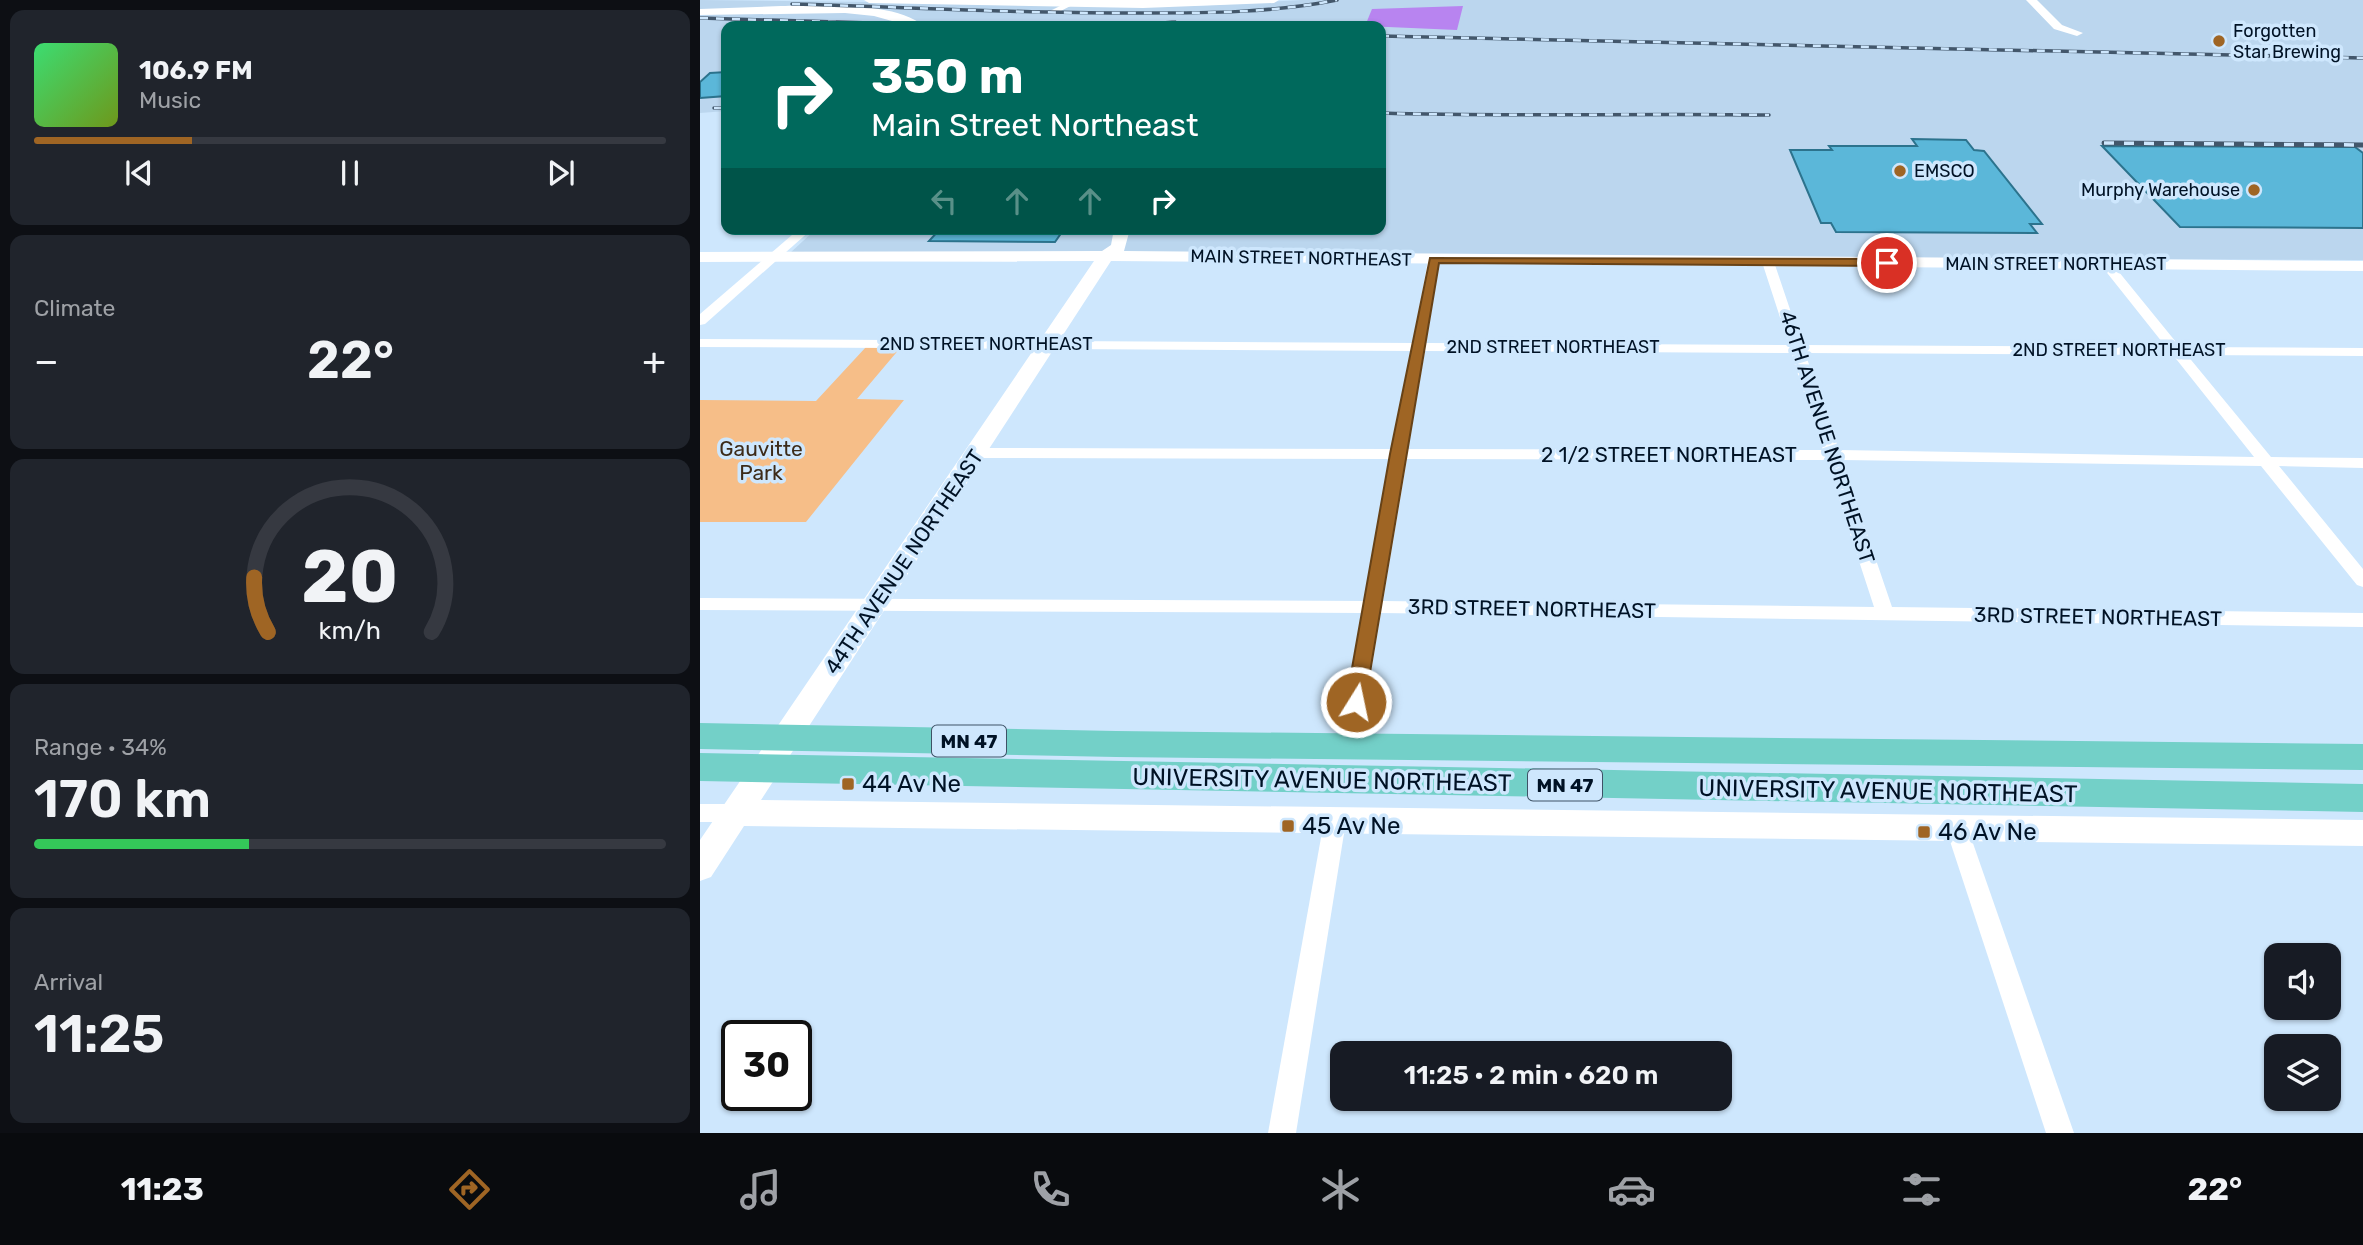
<!DOCTYPE html>
<meta charset="utf-8">
<style>
:root{--surface:#171b24;--page:#20242c;--text:#f1f3f6;--muted:#9ea1a6;--line:#363941;--accent:#9f6524}
body{margin:0;font-family:Rubik,sans-serif;background:var(--page);color:var(--text);height:100vh;display:flex;flex-direction:column;font-size:26px;white-space:nowrap}
*{box-sizing:border-box;margin:0}
p{font-size:23px;color:var(--muted)}
.icon{flex:none;width:38px;height:38px;fill:none;stroke:currentColor;stroke-width:2;stroke-linecap:round;stroke-linejoin:round}
.map{position:relative;flex:1;overflow:hidden}
.details{display:flex;flex-direction:column;gap:10px;padding:10px;background:#0d0f14;width:700px}
.details>*{flex:none}
.top-card{position:absolute;left:21px;top:21px;width:665px;height:214px;border-radius:14px;box-shadow:0 2px 5px #0004;background:#00695c;color:#fff;overflow:hidden}
.tools{position:absolute;left:1564px;top:943px;display:grid;gap:14px}
.tools a{display:grid;place-items:center;width:77px;height:77px;border-radius:14px;background:var(--surface);box-shadow:0 2px 5px #0004;font-size:35px}
.speed{position:absolute;left:21px;top:1020px;display:flex;gap:14px;font-size:35px;font-weight:700;text-align:center}
.speed>*{display:grid;place-content:center;width:91px;height:91px;border-radius:50%;background:var(--surface);box-shadow:0 2px 5px #0004;line-height:1}
.speed .limit{border:4px solid #111;border-radius:10px;background:#fff;color:#111}
.pin{position:absolute;display:grid;place-items:center;width:60px;height:60px;color:#fff;margin:-30px;border:4px solid #fff;border-radius:50%;box-shadow:0 2px 7px #0007}
.me{position:absolute;width:77px;margin:-38px;rotate:10deg;stroke-linejoin:round;filter:drop-shadow(0 0 5px #0008)}
.turn{display:flex;align-items:center;gap:24px;height:147px;padding:0 35px;font-size:32px}
.turn .icon{width:91px;height:91px;stroke-width:2.5}
.turn b{display:block;font-size:49px;line-height:60px}
.lanes{display:flex;align-items:center;height:66px;padding:0 35px;background:#0003;justify-content:center;gap:35px;direction:ltr}
.lanes .off{opacity:.35}
.big{font-size:52px;font-weight:600;line-height:1.1}
.details .tile{flex:1;display:flex;flex-direction:column;justify-content:center;gap:10px;min-width:0;padding:0 24px;border-radius:14px;background:var(--page)}
.details .dial{align-items:center;gap:0}
.dial svg{height:182px;overflow:visible;fill:none;stroke:var(--line);stroke-width:7;stroke-linecap:round;text-anchor:middle}
.dial text{fill:var(--text);stroke:none}
.song{display:flex;align-items:center;gap:21px}
.cover{width:84px;height:84px;border-radius:10px;background:linear-gradient(135deg,hsl(140 70% 55%),hsl(80 70% 35%))}
.played{height:7px;border-radius:4px;background:linear-gradient(90deg,var(--accent) 25%,var(--line) 25%)}
.keys{display:flex;justify-content:space-around;direction:ltr}
.heat{display:flex;justify-content:space-between;align-items:center;font-size:38px;direction:ltr}
.charge{height:10px;border-radius:5px;background:linear-gradient(90deg,#34c759 34%,var(--line) 0)}
.trip{position:absolute;left:630px;top:1041px;width:402px;height:70px;border-radius:14px;background:var(--surface);box-shadow:0 2px 5px #0004;font-weight:600;line-height:70px;text-align:center}
.tabs{display:flex;height:112px;justify-content:space-around;align-items:center;background:#090b0e;color:var(--muted)}
.tabs .icon{width:49px;height:49px}
.tabs .on{color:var(--accent)}
.tabs b{font-size:32px;color:var(--text)}
main{display:flex;flex:1;min-height:0}
.map>svg:first-child{display:block}
</style>
<main>
<section class="details">
<div class="tile">
<div class="song"><i class="cover"></i><div><b>106.9 FM</b><p>Music</p></div></div>
<div class="played"></div>
<div class="keys"><svg class="icon" aria-label="previous" viewBox="0 0 24 24"><path d="M18 5L8 12l10 7zM5 5v14"/></svg><svg class="icon" aria-label="pause" viewBox="0 0 24 24"><path d="M8 5v14M16 5v14"/></svg><svg class="icon" aria-label="next" viewBox="0 0 24 24"><path d="M6 5l10 7-10 7zM19 5v14"/></svg></div>
</div>
<div class="tile"><p>Climate</p>
<div class="heat"><a>−</a><b class="big">22°</b><a>+</a></div>
</div>
<div class="tile dial"><svg viewBox="0 0 100 80">
<path d="M14 69A42 42 0 1 1 86 69"/>
<path d="M14 69A42 42 0 0 1 8 45" stroke="#9f6524"/>
<text x="50" y="56" font-size="32" font-weight="700">20</text>
<text x="50" y="72" font-size="11">km/h</text>
</svg></div>
<div class="tile"><p>Range · 34%</p><b class="big">170 km</b><div class="charge"></div></div>
<div class="tile"><p>Arrival</p><b class="big">11:25</b></div>
</section>
<div class="map">
<svg width="1663" height="1133" viewBox="0 0 1663 1133">
<rect width="100%" height="100%" fill="#cee7fd"/>
<path fill="#bbd6ee" d="M 0,0 L 494,6 L 602,0 L 1663,0 L 1663,260 L 90,253 L 116,229 L 681,229 L 681,26 L 26,26 L 26,111 L 0,113 Z"/>
<path fill="#f6be88" d="M 166,347 L 201,347 L 157,399 L 204,400 L 106,522 L 0,522 L 0,400 L 116,401 Z"/>
<path fill="#b884f0" d="M 763,6 L 757,30 L 665,26 L 672,9 Z"/>
<g fill="#5bb7d9" stroke="#2c738d" stroke-width="2">
<path d="M 26,72 L 26,96 L 0,98 L 0,82 L 10,73 Z"/>
<path d="M 1212,139 L 1266,140 L 1274,150 L 1284,151 L 1342,224 L 1330,224 L 1337,233 L 1136,232 L 1131,223 L 1121,223 L 1090,150 L 1132,150 L 1129,146 L 1217,146 Z"/>
<path d="M 1402,146 L 1655,147 L 1663,153 L 1663,228 L 1480,227 Z"/>
<path d="M 240,229 L 364,229 L 355,242 L 229,241 Z"/>
</g>
<g fill="none" stroke-linecap="round" stroke-linejoin="round">
<g fill="#fff" fill-rule="evenodd">
<path d="M 372,0 L 382,0 L 355,14 L 348,12 Z"/>
<path d="M 99,229 L 112,229 L 5,324 L 0,325 L 0,314 Z"/>
<path d="M 734,256 L 740,260 L 726,343 L 1089,345 L 1062,262 L 1068,258 L 1074,262 L 1102,345 L 1466,347 L 1400,264 L 1406,260 L 1410,261 L 1480,347 L 1663,348 L 1663,356 L 1487,355 L 1571,457 L 1663,458 L 1663,468 L 1579,466 L 1663,569 L 1663,587 L 1657,585 L 1561,466 L 1142,460 L 1192,607 L 1663,613 L 1663,627 L 681,613 L 666,702 L 663,707 L 656,710 L 649,707 L 646,702 L 662,613 L 0,610 L 0,598 L 665,601 L 691,459 L 276,458 L 268,453 L 276,448 L 693,449 L 711,351 L 0,347 L 0,339 L 713,343 L 728,260 ZM 725,351 L 1091,353 L 1123,450 L 708,449 ZM 1105,353 L 1473,355 L 1554,457 L 1139,450 ZM 707,459 L 1126,460 L 1174,607 L 683,601 Z"/>
<path d="M 0,804 L 36,804 L 44,807 L 47,813 L 44,819 L 36,822 L 0,822 Z"/>
<path d="M 635,812 L 643,814 L 646,821 L 596,1133 L 568,1133 L 624,821 L 627,814 Z"/>
<path d="M 1257,820 L 1265,822 L 1268,829 L 1374,1133 L 1346,1133 L 1246,829 L 1249,822 Z"/>
</g>
<g fill="#fff" fill-rule="evenodd">
<path d="M 164,0 L 579,0 L 574,3 L 443,8 L 169,3 Z"/>
<path d="M 1326,0 L 1337,0 L 1362,25 L 1383,33 L 1377,36 L 1354,29 Z"/>
<path d="M 81,6 C 120,6 194,1 224,26 L 210,26 L 174,16 L 145,13 L 0,15 L 0,9 Z"/>
<path d="M 414,229 L 430,229 L 424,251 L 1663,261 L 1663,271 L 411,261 L 61,800 L 1663,820 L 1663,846 L 44,826 L 11,877 L 0,881 L 0,840 L 394,261 L 0,262 L 0,252 L 402,251 L 411,245 Z"/>
</g>
<g fill="#73d0c8" fill-rule="evenodd">
<path d="M 0,723 L 416,731 L 1663,744 L 1663,770 L 416,757 L 0,749 Z"/>
<path d="M 0,753 L 1663,784 L 1663,812 L 0,781 Z"/>
</g>
<defs>
<g id="rail-far1">
<path d="M 92,4 C 209,7 325,14 442,13 C 507,13 572,13 637,0"/>
<path d="M 0,18 L 272,26"/>
<path d="M 264,25 L 327,26"/>
<path d="M 424,26 L 475,22"/>
<path d="M 681,36 L 1663,58"/>
<path d="M 14,108 L 26,108"/>
<path d="M 681,113 C 810,117 940,113 1069,115"/>
</g>
<path id="rail" d="M 1404,143 L 1663,145"/>
</defs>
<use href="#rail-far1" stroke="#43576b" stroke-width="3.5"/>
<use href="#rail" stroke="#43576b" stroke-width="5"/>
<use href="#rail-far1" stroke="#cee7fd" stroke-width="2.5" stroke-dasharray="8" stroke-linecap="butt"/>
<use href="#rail" stroke="#cee7fd" stroke-width="3.5" stroke-dasharray="10" stroke-linecap="butt"/>
</g>
<path fill="#9f6524" stroke="#674217" stroke-width="2" d="M 730,258 L 1187,259 L 1193,263 L 1187,266 L 739,263 L 665,702 L 662,706 L 649,706 L 646,702 L 690,454 Z"/>
<g fill="#9f6524" stroke="#cee7fd" stroke-width="2.5">
<circle cx="1519" cy="41" r="7"/>
<circle cx="1200" cy="171" r="7"/>
<circle cx="1554" cy="190" r="7"/>
<rect x="141" y="777" width="14" height="14" rx="3.5"/>
<rect x="581" y="819" width="14" height="14" rx="3.5"/>
<rect x="1217" y="825" width="14" height="14" rx="3.5"/>
</g>
<g text-anchor="middle" stroke-width="7" stroke-linejoin="round" paint-order="stroke">
<g font-size="18" fill="#001225" stroke="#cee7fd" text-anchor="start">
<text x="1533" y="37">Forgotten<tspan x="1533" dy="21">Star Brewing</tspan></text>
<text x="1214" y="177">EMSCO</text>
<text x="1540" y="196" text-anchor="end">Murphy Warehouse</text>
</g>
<g font-size="18" fill="#001225" stroke="#cee7fd">
<text transform="translate(601 258) rotate(1)" y="6">MAIN STREET NORTHEAST</text>
<text x="1356" y="270">MAIN STREET NORTHEAST</text>
<text x="286" y="350">2ND STREET NORTHEAST</text>
<text x="853" y="353">2ND STREET NORTHEAST</text>
<text x="1419" y="356">2ND STREET NORTHEAST</text>
</g>
<g fill="#cee7fd" stroke="#3e5266" stroke-width="2">
<rect x="232" y="725.5" width="74" height="31" rx="5"/>
<rect x="828" y="769.5" width="74" height="31" rx="5"/>
</g>
<g font-size="19" font-weight="bold" fill="#001225">
<text x="269" y="748">MN 47</text>
<text x="865" y="792">MN 47</text>
</g>
<g font-size="21" fill="#001225" stroke="#cee7fd">
<text transform="translate(1127 437) rotate(72)" y="7">46TH AVENUE NORTHEAST</text>
<text x="969" y="462">2 1/2 STREET NORTHEAST</text>
<text transform="translate(204 562) rotate(-56)" y="7">44TH AVENUE NORTHEAST</text>
<text transform="translate(832 609) rotate(1)" y="7">3RD STREET NORTHEAST</text>
<text transform="translate(1398 617) rotate(1)" y="7">3RD STREET NORTHEAST</text>
</g>
<g font-size="21" fill="#3c2b19" stroke="#cee7fd">
<text x="61" y="456">Gauvitte<tspan x="61" dy="24">Park</tspan></text>
</g>
<g font-size="24" fill="#001225" stroke="#cee7fd">
<text transform="translate(622 780) rotate(1)" y="8">UNIVERSITY AVENUE NORTHEAST</text>
<text transform="translate(1188 791) rotate(1)" y="8">UNIVERSITY AVENUE NORTHEAST</text>
</g>
<g font-size="24" fill="#001225" stroke="#cee7fd" text-anchor="start">
<text x="162" y="792">44 Av Ne</text>
<text x="602" y="834">45 Av Ne</text>
<text x="1238" y="840">46 Av Ne</text>
</g>
</g>
</svg>
<div class="tools">
<a><svg class="icon" aria-label="sound" viewBox="0 0 24 24"><path d="M4 9h4l5-4v14l-5-4H4zM17 9q2 3 0 6"/></svg></a>
<a><svg class="icon" aria-label="layers" viewBox="0 0 24 24"><path d="M12 4l9 5-9 5-9-5zM3 14l9 5 9-5"/></svg></a>
</div>
<div class="speed"><div class="limit">30</div></div>
<div class="pin" style="left:1187px;top:263px;background:#d93025"><svg class="icon" aria-label="arrive" viewBox="0 0 24 24"><path d="M6 21V4h12l-3 4 3 4H6"/></svg></div>
<svg class="me" style="left:656px;top:702px" viewBox="-20 -20 40 40"><circle r="17" fill="#9f6524" stroke="#fff" stroke-width="3"/><path d="M0-11L8 9 0 5-8 9z" fill="#fff"/></svg>
<div class="trip">11:25 · 2 min · 620 m</div>
<div class="top-card">
<div class="turn"><svg class="icon" aria-label="right" viewBox="0 0 24 24"><path d="M7 20v-9h11M14 6l5 5-5 5"/></svg><div><b>350 m</b>Main Street Northeast</div></div>
<div class="lanes"><svg class="icon off" aria-label="left" viewBox="0 0 24 24"><path d="M17 20v-9H6M10 6l-5 5 5 5"/></svg><svg class="icon off" aria-label="ahead" viewBox="0 0 24 24"><path d="M12 20V5M6 11l6-6 6 6"/></svg><svg class="icon off" aria-label="ahead" viewBox="0 0 24 24"><path d="M12 20V5M6 11l6-6 6 6"/></svg><svg class="icon" aria-label="right" viewBox="0 0 24 24"><path d="M7 20v-9h11M14 6l5 5-5 5"/></svg></div>
</div>
</div>
</main>
<nav class="tabs">
<b>11:23</b>
<svg class="icon on" aria-label="directions" viewBox="0 0 24 24"><path d="M12 3l9 9-9 9-9-9zM9 14v-3h6M13 9l2 2-2 2"/></svg>
<svg class="icon" aria-label="music" viewBox="0 0 24 24"><path d="M9 18V5l10-2v13"/><circle cx="6" cy="18" r="3"/><circle cx="16" cy="16" r="3"/></svg>
<svg class="icon" aria-label="phone" viewBox="0 0 24 24"><path d="M5 4h4l2 5-3 2q2 4 5 5l2-3 5 2v4C11 20 4 13 5 4z"/></svg>
<svg class="icon" aria-label="climate" viewBox="0 0 24 24"><path d="M12 3v18M4 7l16 10M4 17L20 7"/></svg>
<svg class="icon" aria-label="car" viewBox="0 0 24 24"><path d="M5 17H2v-5l4-1 3-4h7l3 4 3 1v5h-3M9 17h6M6 11h13"/><circle cx="7" cy="17" r="2"/><circle cx="17" cy="17" r="2"/></svg>
<svg class="icon" aria-label="filters" viewBox="0 0 24 24"><path d="M4 7h16M4 17h16"/><circle cx="9" cy="7" r="2"/><circle cx="15" cy="17" r="2"/></svg>
<b>22°</b>
</nav>
